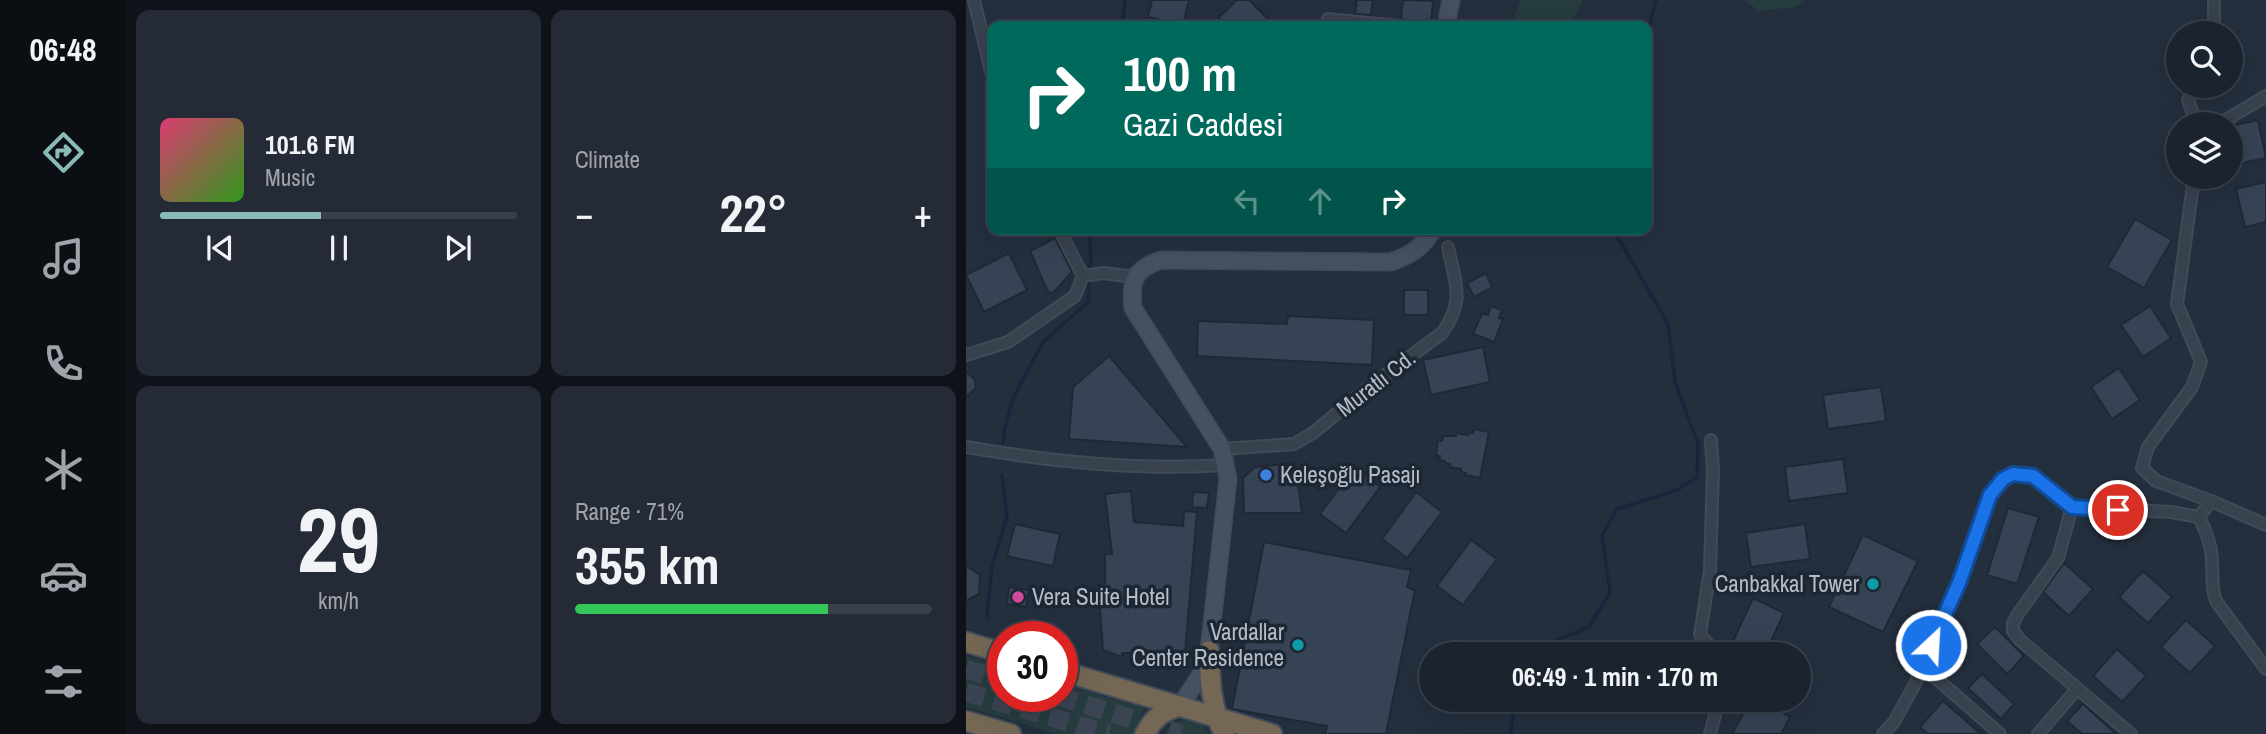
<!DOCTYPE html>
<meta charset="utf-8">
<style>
:root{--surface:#1b232e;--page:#242b36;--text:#f1f3f6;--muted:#a0a4aa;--line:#39404a;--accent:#8bbbb9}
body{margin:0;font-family:"Archivo Narrow",sans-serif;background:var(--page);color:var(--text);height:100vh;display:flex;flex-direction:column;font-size:26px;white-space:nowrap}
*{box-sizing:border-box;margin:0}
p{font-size:23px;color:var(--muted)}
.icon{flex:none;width:38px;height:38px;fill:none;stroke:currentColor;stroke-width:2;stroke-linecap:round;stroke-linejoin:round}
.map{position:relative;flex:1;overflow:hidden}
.side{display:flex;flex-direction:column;gap:10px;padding:10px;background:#0f1319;width:840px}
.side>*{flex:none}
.hud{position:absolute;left:21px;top:21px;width:665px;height:214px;border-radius:14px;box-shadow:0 7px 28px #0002,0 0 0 2px var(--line);background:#00695c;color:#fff;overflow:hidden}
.fabs{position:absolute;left:1200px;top:21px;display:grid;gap:14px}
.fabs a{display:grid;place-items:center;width:77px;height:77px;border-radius:50%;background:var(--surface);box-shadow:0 7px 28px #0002,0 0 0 2px var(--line);font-size:35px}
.speed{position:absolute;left:21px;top:621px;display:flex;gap:14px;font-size:35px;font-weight:700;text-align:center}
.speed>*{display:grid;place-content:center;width:91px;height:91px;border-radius:50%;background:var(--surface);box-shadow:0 7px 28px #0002,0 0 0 2px var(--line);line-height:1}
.speed .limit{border:10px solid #d22;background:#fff;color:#111}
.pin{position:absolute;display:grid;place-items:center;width:60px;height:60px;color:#fff;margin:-30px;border:4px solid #fff;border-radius:50%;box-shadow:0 2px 7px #0007}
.me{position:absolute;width:77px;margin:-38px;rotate:25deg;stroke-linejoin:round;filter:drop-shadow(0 0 5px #0008)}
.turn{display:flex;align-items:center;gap:24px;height:147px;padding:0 21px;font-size:32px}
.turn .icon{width:91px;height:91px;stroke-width:2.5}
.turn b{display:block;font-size:49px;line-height:60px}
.lanes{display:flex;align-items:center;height:66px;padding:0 21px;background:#0003;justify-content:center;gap:35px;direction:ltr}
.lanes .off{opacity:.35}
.big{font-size:52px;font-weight:800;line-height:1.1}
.side .tile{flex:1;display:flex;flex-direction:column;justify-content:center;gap:10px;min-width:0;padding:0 24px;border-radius:14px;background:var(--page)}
.side .dial{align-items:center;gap:0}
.dial b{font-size:91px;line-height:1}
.song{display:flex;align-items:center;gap:21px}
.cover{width:84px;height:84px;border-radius:10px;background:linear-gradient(135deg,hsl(340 70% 55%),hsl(110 70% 35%))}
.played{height:7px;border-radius:4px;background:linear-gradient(90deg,var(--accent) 45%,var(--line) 45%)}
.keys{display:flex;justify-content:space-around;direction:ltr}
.heat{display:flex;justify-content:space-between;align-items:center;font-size:38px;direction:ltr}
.charge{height:10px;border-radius:5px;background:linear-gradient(90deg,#34c759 71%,var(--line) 0)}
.side .tiles{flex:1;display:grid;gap:10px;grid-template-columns:repeat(2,1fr)}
.trip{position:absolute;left:453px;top:642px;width:392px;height:70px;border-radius:35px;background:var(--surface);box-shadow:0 7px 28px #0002,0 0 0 2px var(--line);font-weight:800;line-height:70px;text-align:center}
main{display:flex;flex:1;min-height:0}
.menu{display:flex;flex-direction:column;width:126px;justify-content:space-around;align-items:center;background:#0b0e12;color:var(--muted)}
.menu .icon{width:49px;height:49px}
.menu .active{color:var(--accent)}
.menu b{font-size:32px;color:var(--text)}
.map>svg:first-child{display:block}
</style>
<main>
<nav class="menu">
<b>06:48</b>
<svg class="icon active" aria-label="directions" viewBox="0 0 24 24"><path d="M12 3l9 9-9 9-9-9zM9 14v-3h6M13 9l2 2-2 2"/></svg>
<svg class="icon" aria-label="music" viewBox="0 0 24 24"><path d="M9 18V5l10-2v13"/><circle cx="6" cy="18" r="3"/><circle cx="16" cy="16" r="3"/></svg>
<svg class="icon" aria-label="phone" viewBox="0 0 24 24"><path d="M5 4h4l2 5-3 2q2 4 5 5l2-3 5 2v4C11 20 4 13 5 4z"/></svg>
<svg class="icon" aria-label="climate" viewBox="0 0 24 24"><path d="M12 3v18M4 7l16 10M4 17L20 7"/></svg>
<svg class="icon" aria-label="car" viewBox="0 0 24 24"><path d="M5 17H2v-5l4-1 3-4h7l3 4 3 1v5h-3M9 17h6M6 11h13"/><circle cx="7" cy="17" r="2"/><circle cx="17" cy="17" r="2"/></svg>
<svg class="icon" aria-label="filters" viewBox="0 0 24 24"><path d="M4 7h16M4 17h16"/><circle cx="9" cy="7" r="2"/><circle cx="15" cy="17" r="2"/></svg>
</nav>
<section class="side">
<div class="tiles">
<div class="tile">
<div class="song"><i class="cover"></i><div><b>101.6 FM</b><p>Music</p></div></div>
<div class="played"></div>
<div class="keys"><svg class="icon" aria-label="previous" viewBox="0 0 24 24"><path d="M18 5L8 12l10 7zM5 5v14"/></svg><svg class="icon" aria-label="pause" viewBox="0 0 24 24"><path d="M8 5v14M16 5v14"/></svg><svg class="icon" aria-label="next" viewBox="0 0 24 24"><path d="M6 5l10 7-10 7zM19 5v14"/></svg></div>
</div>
<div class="tile"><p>Climate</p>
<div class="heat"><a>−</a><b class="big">22°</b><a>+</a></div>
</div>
<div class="tile dial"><b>29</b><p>km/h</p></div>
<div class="tile"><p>Range · 71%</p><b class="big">355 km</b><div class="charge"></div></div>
</div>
</section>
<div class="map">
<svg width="1300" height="734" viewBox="0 0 1300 734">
<rect width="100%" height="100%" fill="#242f3e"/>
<g fill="#263c3f">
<path d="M 555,0 L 617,0 L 604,26 L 545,26 Z"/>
<path d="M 778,0 L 838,0 L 829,7 L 793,11 Z"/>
<path d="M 0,656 L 37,667 L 37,696 L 96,696 L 96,684 L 177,708 L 170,734 L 90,734 L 0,707 Z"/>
<path d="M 218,720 L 235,724 L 244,734 L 198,734 L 209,723 Z"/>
</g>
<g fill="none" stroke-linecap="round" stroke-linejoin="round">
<g stroke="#17263c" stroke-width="3.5">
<path d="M 156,26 L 159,0"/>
<path d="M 681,37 L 690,0"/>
<path d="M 37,444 L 38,432 L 47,398 L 77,342 L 122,302 L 125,257 L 123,229"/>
<path d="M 21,617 L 26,566 L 41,516 L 36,475"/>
<path d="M 563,654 L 564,651 L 623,627 L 644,592 L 636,536 L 651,509 L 711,490 L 731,477 L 732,444 L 709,382 L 702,324 L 654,241 L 645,229"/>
<path d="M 545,734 L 548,700"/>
</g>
</g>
<g fill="#364354" stroke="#1f2835" stroke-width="2">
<path d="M 186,0 L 223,0 L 217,25 L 182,17 Z"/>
<path d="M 271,0 L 283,0 L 309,26 L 260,26 L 252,18 Z"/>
<path d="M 391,0 L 407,0 L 405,15 L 389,14 Z"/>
<path d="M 437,0 L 467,1 L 465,23 L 435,19 Z"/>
<path d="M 1292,120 L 1300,158 L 1267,165 L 1265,126 Z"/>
<path d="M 1300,182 L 1300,222 L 1279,227 L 1270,189 Z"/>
<path d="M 1169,219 L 1206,240 L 1178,288 L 1141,267 Z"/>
<path d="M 89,238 L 106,272 L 87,293 L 82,292 L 64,251 Z"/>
<path d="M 43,253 L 61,290 L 18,312 L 0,275 Z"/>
<path d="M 520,273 L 526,287 L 508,297 L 501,283 Z"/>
<rect x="438" y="290" width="24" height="25"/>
<path d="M 525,306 L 536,310 L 533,318 L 537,319 L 528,342 L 507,334 L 516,313 L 522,315 Z"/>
<path d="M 1184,306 L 1205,338 L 1177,357 L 1155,325 Z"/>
<path d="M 322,316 L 408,320 L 406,365 L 231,356 L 232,321 L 321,324 Z"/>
<path d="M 517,347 L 524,382 L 465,395 L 457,360 Z"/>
<path d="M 143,356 L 221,447 L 103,439 L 107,387 Z"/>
<path d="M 1153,368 L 1174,400 L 1146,419 L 1125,387 Z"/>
<path d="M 0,371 L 9,380 L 10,388 L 0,397 Z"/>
<path d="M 915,387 L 920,421 L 862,429 L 857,395 Z"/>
<path d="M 508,429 L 523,432 L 514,478 L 499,475 L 500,473 L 495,472 L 495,469 L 484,467 L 484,464 L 479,463 L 479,461 L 473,460 L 474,456 L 470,456 L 472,440 L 476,441 L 477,436 L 490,436 L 490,433 L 502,435 L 502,432 L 507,433 Z"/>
<path d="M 877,459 L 882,493 L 823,501 L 819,467 Z"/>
<path d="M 329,463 L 336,513 L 278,513 L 277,478 L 289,467 Z"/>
<path d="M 388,468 L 414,487 L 380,533 L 354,514 Z"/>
<path d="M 165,491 L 168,522 L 217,526 L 218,511 L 231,512 L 218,665 L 194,664 L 195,652 L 156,653 L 156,657 L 137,650 L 132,585 L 139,583 L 139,554 L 146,554 L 139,494 Z"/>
<path d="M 227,492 L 243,493 L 241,508 L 226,507 Z"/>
<path d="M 450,492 L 476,512 L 441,558 L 416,539 Z"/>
<path d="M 1042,508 L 1073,517 L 1051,584 L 1021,575 Z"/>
<path d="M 49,524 L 94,534 L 87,566 L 41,556 Z"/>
<path d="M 839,524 L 844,559 L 785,567 L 780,533 Z"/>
<path d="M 897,535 L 952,561 L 917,632 L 863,607 Z"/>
<path d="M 505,540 L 531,559 L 497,605 L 471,586 Z"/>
<path d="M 298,542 L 445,570 L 441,587 L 449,590 L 420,734 L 359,734 L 361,726 L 266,709 Z"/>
<path d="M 1098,563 L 1127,589 L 1103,616 L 1077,592 Z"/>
<path d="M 0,566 L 14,575 L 13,594 L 0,601 Z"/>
<path d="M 1177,571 L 1206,597 L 1182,623 L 1153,597 Z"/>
<path d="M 43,587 L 63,590 L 60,607 L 41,604 Z"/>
<path d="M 787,598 L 818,613 L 799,654 L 768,654 L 762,652 Z"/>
<path d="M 1220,620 L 1249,646 L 1224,673 L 1195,647 Z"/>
<path d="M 1029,627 L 1058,656 L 1041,674 L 1011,644 Z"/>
<path d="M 1151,649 L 1180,676 L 1156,702 L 1127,676 Z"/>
<path d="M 1016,674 L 1048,704 L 1035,719 L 1002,688 Z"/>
<path d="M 785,700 L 794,700 L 824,717 L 815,734 L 766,734 Z"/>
<path d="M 977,701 L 1015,734 L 962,734 L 954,727 Z"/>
<path d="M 1117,704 L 1150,734 L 1116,734 L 1101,721 Z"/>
</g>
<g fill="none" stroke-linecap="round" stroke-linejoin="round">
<g stroke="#3a4453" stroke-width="19" stroke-dasharray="19 10" stroke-linecap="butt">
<path d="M 0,669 L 37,680"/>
<path d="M 0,692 L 143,734"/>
<path d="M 92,696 L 215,734"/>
</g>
<defs>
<g id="street">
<path d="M 8,0 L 26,76"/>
<path d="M 362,19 L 433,26"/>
<path d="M 1248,33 L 1248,0"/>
<path d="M 1229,86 L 1222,100 L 1231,124"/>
<path d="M 1253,124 L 1300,96"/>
<path d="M 1228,177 L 1211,304 L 1235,362 L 1226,387 L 1182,447 L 1176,468 L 1190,481 L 1245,501"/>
<path d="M 93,229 L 117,276"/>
<path d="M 117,276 L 137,273 L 169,277"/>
<path d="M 0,355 L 42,342 L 109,296 L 117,276"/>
<path d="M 745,440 L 747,470 L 744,570 L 734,635 L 751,654"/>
<path d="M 0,447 C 86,462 173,471 259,465"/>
<path d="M 256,449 L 328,444 L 347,433 L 399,390 L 476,333 C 500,300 489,283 482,247"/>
<path d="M 1106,507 L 1092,558 L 1052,614 L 1047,623 L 1047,631 L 1054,640 L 1165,734"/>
<path d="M 1233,517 C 1240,531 1246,546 1246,562 C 1247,576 1245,588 1250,601 L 1300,669"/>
<path d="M 955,665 L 1034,734"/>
<path d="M 744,734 L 753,700"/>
<path d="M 917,734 L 928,722 L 950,682 L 993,583 L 1024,495 L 1037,479 L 1047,474 L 1067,476 L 1106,507 L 1205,512 L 1233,517 L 1245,501 L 1300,525"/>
<path d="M 1072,734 L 1111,689"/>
</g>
<g id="secondary">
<path d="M 480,26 L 485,0"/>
<path d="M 214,706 L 236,673 L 243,651 L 262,479 L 256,449 L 167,308 C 164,281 168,269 195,260 L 425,262 C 444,255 457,248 467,229"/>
</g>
<g id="highway">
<path d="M 0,642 L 37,653"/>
<path d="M 243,651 C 244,681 245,707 258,734"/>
<path d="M 96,671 L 306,734"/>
<path d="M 0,721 L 45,734"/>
<path d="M 179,734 C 187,718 197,711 214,706"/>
</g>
</defs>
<use href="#street" stroke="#414a57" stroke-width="14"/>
<use href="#secondary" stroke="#414a57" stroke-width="19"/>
<use href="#highway" stroke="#434c59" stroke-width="23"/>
<use href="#street" stroke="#38414e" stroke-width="10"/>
<use href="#secondary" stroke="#465061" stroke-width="16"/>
<use href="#highway" stroke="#746855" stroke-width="19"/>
</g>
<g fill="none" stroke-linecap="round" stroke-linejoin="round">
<defs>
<path id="route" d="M 965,645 L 993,583 L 1024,495 L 1037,479 L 1047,474 L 1067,476 L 1106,507 L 1152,510"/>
</defs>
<use href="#route" stroke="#114b97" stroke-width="18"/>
<use href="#route" stroke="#1a73e8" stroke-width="12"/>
</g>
<circle fill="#3f7fe0" stroke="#1d2633" stroke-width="2.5" cx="300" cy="475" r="7"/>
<g fill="#0f9aa8" stroke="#1d2633" stroke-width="2.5">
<circle cx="907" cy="584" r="7"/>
<circle cx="332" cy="645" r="7"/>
</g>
<circle fill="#d1479c" stroke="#1d2633" stroke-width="2.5" cx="52" cy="597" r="7"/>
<g text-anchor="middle" stroke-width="7" stroke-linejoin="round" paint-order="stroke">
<g font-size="23" fill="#b4bcc9" stroke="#1d2633">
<text transform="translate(410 383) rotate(-38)" y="8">Muratlı Cd.</text>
</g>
<g font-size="23" fill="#b4bcc9" stroke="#1d2633" text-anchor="start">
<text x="314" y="483">Keleşoğlu Pasajı</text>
<text x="893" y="592" text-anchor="end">Canbakkal Tower</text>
<text x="66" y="605">Vera Suite Hotel</text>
<text x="318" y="640" text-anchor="end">Vardallar<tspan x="318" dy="26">Center Residence</tspan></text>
</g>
</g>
</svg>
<div class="fabs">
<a><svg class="icon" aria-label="search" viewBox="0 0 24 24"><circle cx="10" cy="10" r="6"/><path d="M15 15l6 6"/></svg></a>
<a><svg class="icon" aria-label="layers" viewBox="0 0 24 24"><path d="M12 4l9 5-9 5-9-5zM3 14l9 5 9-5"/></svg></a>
</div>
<div class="speed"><div class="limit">30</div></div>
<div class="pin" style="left:1152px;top:510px;background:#d93025"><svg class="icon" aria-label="arrive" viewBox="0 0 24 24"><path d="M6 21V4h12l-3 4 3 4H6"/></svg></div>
<svg class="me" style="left:965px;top:645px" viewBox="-20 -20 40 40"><circle r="17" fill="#1a73e8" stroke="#fff" stroke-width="3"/><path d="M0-11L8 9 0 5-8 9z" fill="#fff"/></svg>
<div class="trip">06:49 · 1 min · 170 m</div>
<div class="hud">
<div class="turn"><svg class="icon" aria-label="right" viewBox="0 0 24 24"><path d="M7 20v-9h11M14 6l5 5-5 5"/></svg><div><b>100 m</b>Gazi Caddesi</div></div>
<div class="lanes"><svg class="icon off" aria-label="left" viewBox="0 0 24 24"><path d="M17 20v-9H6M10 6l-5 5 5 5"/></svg><svg class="icon off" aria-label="ahead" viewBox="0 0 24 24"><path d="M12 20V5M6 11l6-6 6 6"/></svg><svg class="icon" aria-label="right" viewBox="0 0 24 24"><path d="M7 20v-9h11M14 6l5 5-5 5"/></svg></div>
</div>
</div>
</main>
